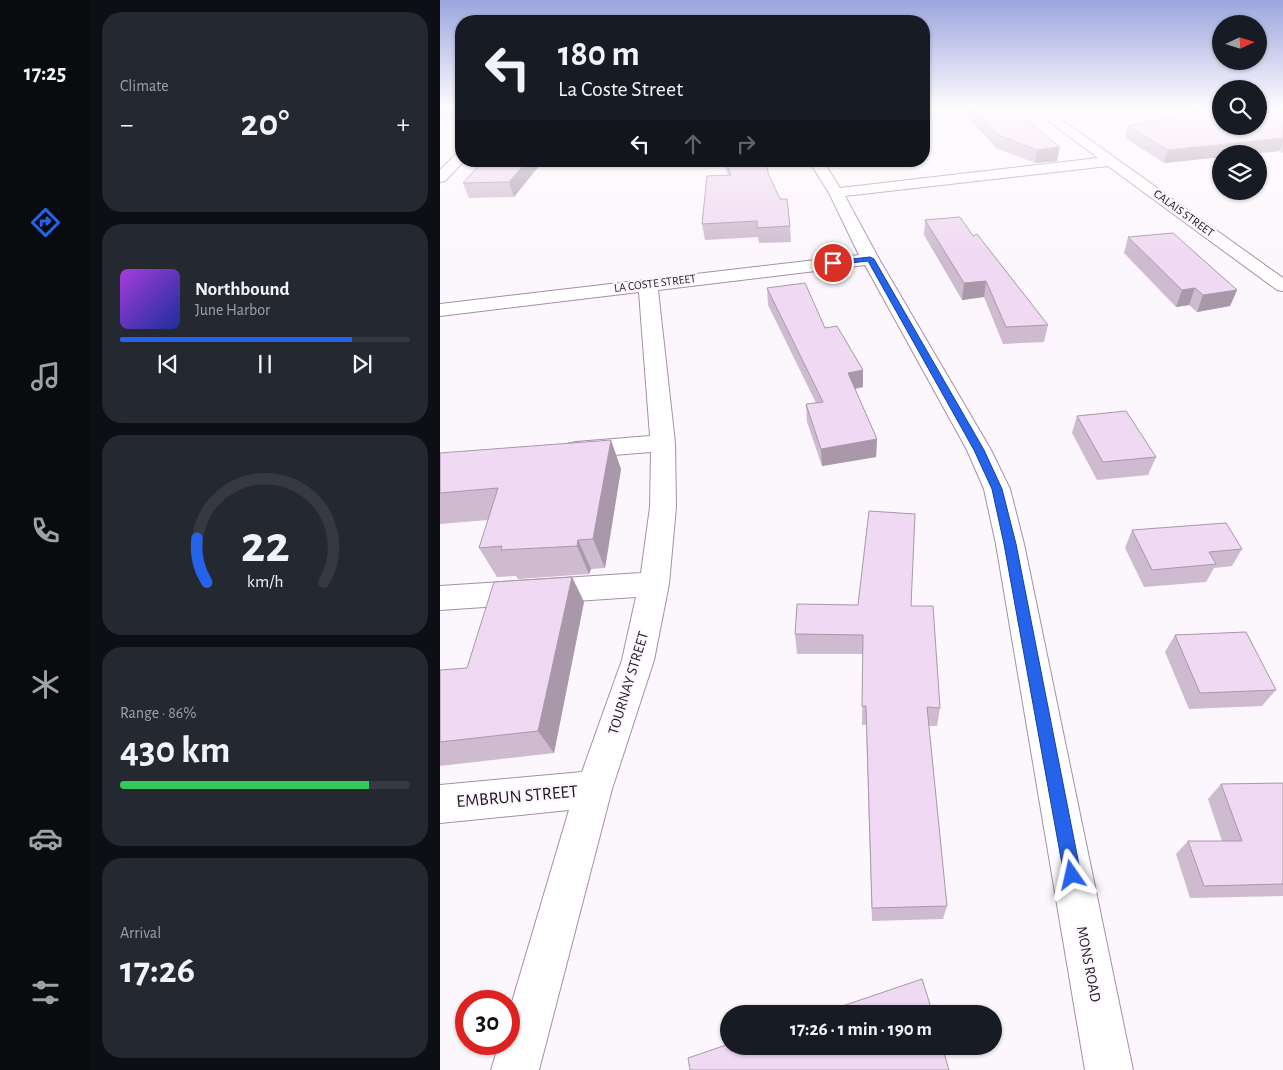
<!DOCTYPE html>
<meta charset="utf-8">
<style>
:root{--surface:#171b24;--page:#242831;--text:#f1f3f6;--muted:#9ea1a6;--line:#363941;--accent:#2563eb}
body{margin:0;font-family:"Alegreya Sans",sans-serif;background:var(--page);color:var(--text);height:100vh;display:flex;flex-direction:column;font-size:19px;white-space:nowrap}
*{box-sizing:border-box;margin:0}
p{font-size:16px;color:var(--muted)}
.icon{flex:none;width:28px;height:28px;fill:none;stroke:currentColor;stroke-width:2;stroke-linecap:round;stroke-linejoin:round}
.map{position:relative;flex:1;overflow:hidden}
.sheet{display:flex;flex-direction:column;gap:12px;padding:12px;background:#0d0f14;width:350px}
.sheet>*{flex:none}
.hud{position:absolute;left:15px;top:15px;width:475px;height:152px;border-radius:20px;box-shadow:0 1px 4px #0004;background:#171b24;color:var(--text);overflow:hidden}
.needle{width:32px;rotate:86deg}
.fabs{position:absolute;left:772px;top:15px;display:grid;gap:10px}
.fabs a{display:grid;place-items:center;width:55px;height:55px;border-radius:50%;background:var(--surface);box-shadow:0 1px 4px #0004;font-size:25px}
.speed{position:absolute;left:15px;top:990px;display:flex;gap:10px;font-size:25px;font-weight:700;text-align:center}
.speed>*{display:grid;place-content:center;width:65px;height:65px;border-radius:50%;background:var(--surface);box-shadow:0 1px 4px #0004;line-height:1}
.speed .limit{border:8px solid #d22;background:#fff;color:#111}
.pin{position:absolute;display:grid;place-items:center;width:42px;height:42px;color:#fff;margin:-21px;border:2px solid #fff;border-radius:50%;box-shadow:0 1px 5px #0007}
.me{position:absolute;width:55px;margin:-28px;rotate:349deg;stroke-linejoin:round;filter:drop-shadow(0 0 4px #0008)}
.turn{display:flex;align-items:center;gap:18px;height:105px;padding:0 20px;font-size:22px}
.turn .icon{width:65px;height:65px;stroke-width:2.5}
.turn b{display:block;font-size:35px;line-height:42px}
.lanes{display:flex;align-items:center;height:48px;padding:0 20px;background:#0003;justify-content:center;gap:25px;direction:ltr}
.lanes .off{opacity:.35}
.big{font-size:38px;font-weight:700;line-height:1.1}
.sheet .widget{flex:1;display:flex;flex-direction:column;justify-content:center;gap:8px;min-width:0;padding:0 18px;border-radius:20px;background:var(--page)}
.sheet .dial{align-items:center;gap:0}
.dial svg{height:130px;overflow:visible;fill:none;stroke:var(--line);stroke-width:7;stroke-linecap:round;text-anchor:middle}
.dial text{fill:var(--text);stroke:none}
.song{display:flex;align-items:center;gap:15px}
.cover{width:60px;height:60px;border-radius:8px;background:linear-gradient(135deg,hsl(280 70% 55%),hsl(230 70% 35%))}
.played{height:5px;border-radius:2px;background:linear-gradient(90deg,var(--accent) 80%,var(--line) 80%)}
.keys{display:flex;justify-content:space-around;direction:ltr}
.heat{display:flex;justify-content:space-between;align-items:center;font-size:28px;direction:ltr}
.charge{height:8px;border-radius:4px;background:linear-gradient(90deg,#34c759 86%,var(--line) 0)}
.trip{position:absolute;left:280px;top:1005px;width:282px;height:50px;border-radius:25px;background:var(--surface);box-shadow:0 1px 4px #0004;font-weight:700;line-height:50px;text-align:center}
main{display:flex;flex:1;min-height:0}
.tabs{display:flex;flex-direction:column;width:90px;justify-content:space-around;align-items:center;background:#090b0e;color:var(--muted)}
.tabs .icon{width:35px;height:35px}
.tabs .active{color:var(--accent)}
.tabs b{font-size:22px;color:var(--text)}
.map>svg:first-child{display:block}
</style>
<main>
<nav class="tabs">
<b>17:25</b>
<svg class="icon active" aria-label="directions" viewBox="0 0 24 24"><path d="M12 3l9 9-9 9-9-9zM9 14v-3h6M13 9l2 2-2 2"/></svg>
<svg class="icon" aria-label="music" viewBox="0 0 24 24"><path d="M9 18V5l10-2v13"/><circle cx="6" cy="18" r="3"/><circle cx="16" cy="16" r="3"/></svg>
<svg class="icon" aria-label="phone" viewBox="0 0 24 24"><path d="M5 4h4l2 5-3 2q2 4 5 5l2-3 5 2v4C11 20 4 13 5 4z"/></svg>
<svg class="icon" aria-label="climate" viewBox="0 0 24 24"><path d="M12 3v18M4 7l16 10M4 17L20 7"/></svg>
<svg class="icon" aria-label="car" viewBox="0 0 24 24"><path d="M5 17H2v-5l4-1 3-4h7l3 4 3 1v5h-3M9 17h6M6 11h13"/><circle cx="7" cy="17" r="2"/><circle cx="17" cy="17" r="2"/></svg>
<svg class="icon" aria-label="filters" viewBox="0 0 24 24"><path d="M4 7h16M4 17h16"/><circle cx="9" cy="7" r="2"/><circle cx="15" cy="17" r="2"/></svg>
</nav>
<section class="sheet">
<div class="widget"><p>Climate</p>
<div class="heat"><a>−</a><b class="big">20°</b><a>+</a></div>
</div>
<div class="widget">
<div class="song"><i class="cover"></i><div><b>Northbound</b><p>June Harbor</p></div></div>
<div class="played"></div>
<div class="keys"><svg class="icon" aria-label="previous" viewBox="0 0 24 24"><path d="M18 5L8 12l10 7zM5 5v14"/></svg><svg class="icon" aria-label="pause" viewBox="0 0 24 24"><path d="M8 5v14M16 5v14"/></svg><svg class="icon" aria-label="next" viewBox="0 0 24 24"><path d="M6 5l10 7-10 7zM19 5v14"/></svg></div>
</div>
<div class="widget dial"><svg viewBox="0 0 100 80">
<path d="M14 69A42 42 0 1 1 86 69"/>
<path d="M14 69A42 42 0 0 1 8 42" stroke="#2563eb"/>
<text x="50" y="56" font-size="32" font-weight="700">22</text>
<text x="50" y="72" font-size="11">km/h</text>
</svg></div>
<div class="widget"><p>Range · 86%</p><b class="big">430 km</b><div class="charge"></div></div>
<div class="widget"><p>Arrival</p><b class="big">17:26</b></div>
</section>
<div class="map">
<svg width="843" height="1070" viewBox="0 0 843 1070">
<rect width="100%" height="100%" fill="#fcf7fc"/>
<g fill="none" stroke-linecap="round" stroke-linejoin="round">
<defs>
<g id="minor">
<path d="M 590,107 L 604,107 L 843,278 L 843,291 L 837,290 L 668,166 L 405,196 L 439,259 L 551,450 L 570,489 L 584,544 L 693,1070 L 645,1070 L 556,544 L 544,489 L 527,450 L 425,265 L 218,290 L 235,443 L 236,507 L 229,584 L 214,660 L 172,789 L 99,1070 L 51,1070 L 59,1044 L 69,1044 L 69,1012 L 129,810 L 0,823 L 0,785 L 142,772 L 182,660 L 196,597 L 0,610 L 0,586 L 201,573 L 210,507 L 211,452 L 136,458 L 127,456 L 124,450 L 127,444 L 136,442 L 210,436 L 199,292 L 0,316 L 0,304 L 419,255 L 389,193 L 369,161 L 383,161 L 400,188 L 658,158 Z"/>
<path d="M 21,153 L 21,161 L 24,161 L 5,181 L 0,182 L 0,170 L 16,154 Z"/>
</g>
</defs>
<use href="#minor" stroke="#a58fa7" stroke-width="2"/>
<use href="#minor" fill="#fff" fill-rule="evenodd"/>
</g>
<g fill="#cebbd0">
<path d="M 0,107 L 21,107 L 21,116 L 17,119 L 0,119 Z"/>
<path d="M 524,107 L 571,107 L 617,161 L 595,163 L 556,148 L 524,113 Z"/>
<path d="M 843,109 L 843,153 L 839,151 L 724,163 L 685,138 L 688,126 Z"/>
<path d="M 43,161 L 103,161 L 74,197 L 29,198 L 23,183 Z"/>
<path d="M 283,161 L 327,161 L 328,174 L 350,226 L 351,242 L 319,243 L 318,237 L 265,240 L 262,224 L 288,175 Z"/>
<path d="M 438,161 L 463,161 L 444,165 Z"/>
<path d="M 485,220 L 533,236 L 608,325 L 604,342 L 563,344 L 544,297 L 522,300 L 484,235 Z"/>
<path d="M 688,237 L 797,290 L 790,306 L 757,312 L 749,305 L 736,307 L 684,253 Z"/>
<path d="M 327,288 L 385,328 L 423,387 L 415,389 L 437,439 L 436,457 L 382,466 L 367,422 L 366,404 L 376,403 L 328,305 Z"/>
<path d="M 637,416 L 716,457 L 708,475 L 657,480 L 632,433 Z"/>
<path d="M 0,453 L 181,469 L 165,568 L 151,569 L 149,574 L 78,579 L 76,576 L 57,577 L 39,548 L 48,520 L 0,524 Z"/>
<path d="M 692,530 L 802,549 L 792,566 L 774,568 L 766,582 L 704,587 L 685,548 Z"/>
<path d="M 132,577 L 144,602 L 114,753 L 0,766 L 0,670 L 27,668 Z"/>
<path d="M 471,606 L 500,708 L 497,726 L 489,726 L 507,906 L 503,919 L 432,921 L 426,725 L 422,725 L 423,654 L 357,654 L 355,634 Z"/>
<path d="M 735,635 L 836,690 L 822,706 L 749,709 L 725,652 Z"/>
<path d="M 843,783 L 843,896 L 750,898 L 736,854 L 748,841 L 782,841 L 768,799 L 781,784 Z"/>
</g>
<g fill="#a898a9">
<path d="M 13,107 L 21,107 L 21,116 L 17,119 Z"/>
<path d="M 843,138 L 843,142 L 839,151 L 810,154 L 781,154 L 781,157 L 724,163 L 728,150 Z"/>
<path d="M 490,143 L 489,156 L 484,157 L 484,144 Z"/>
<path d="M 620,147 L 617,161 L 595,163 L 597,150 Z"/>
<path d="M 87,161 L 103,161 L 74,197 L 69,182 Z"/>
<path d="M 444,161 L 463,161 L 444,165 Z"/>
<path d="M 546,281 L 544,297 L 522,300 L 524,283 Z"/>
<path d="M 755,288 L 749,305 L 736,307 L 742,290 Z"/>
<path d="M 797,290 L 790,306 L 757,312 L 763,295 Z"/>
<path d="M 423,370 L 423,387 L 408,390 L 408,373 Z"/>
<path d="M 437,439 L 436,457 L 382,466 L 381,449 Z"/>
<path d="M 171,440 L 181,469 L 165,568 L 153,539 Z"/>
<path d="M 138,540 L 151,569 L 149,574 L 137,546 Z"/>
<path d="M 132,577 L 144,602 L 114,753 L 98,731 Z"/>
</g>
<g fill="#f0d9f2" stroke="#a898a9">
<path d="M 532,107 L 571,107 L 620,147 L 597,150 L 558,135 Z"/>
<path d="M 776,107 L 781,107 L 781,126 L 819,126 L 819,107 L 838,107 L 843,109 L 843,138 L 728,150 L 688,126 Z"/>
<path d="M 484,139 L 490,143 L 484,144 Z"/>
<path d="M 43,161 L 87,161 L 69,182 L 23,183 Z"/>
<path d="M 286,161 L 327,161 L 328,173 L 340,199 L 347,199 L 350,226 L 317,228 L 317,221 L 262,224 L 267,176 L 291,175 Z"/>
<path d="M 520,217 L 533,236 L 537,234 L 608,325 L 566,327 L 546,281 L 524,283 L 485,220 Z"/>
<path d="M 733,233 L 797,290 L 763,295 L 755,288 L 742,290 L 688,237 Z"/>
<path d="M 365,283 L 385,328 L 397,326 L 423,370 L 408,373 L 437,439 L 381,449 L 366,404 L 383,402 L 327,288 Z"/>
<path d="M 686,411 L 716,457 L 663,462 L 637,416 Z"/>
<path d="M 171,440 L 153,539 L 138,540 L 137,546 L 61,550 L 62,546 L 39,548 L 58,488 L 0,493 L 0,453 Z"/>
<path d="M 429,511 L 475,514 L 471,606 L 493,606 L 500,708 L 487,707 L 507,906 L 432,908 L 426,706 L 422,706 L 423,635 L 355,634 L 357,604 L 418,605 Z"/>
<path d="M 786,523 L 802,549 L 769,552 L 776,564 L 712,570 L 692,530 Z"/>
<path d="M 132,577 L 98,731 L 0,742 L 0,670 L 27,668 L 54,582 Z"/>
<path d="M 806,632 L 836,690 L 760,693 L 735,635 Z"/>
<path d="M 843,783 L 843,884 L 764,886 L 748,841 L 802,841 L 781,784 Z"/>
<path d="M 482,979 L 493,1014 L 379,1014 Z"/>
<path d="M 289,1044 L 289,1046 L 502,1046 L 509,1070 L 250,1070 L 248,1058 Z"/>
</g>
<linearGradient id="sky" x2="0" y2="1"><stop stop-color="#9ba6de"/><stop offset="0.42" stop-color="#fefbfe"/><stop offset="1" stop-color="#fefbfe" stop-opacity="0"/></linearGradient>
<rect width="843" height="257" fill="url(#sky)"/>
<path fill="#2563eb" stroke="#184099" d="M 430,257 L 434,259 L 544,450 L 562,489 L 576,544 L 641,875 L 638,881 L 632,883 L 627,881 L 624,875 L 564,544 L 552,489 L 534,450 L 428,261 L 393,265 L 390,263 L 393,261 Z"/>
<g text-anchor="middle" stroke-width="4.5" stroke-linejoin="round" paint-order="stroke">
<g font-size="12" fill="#211922" stroke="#fcf7fc">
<text transform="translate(744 213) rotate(36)" y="4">CALAIS STREET</text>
<text transform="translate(215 283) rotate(-7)" y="4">LA COSTE STREET</text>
</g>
<g font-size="15" fill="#211922" stroke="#fcf7fc">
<text transform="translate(188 683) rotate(-73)" y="5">TOURNAY STREET</text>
<text transform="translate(649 964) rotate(79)" y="5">MONS ROAD</text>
</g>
<g font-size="18" fill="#211922" stroke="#fcf7fc">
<text transform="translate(77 796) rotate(-5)" y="6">EMBRUN STREET</text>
</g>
</g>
</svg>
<div class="fabs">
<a><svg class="needle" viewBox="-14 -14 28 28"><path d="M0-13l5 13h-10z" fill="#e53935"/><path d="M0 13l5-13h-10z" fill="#9ea1a6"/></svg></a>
<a><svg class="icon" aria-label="search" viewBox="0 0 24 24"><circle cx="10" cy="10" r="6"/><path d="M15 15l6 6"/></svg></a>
<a><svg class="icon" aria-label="layers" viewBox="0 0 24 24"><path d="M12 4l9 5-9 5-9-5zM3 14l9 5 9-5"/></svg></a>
</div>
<div class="speed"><div class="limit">30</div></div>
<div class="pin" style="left:393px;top:263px;background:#d93025"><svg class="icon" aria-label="arrive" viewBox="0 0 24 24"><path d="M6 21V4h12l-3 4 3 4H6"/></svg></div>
<svg class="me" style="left:632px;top:875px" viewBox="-20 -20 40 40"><path d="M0-17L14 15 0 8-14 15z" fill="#2563eb" stroke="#fff" stroke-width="4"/></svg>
<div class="trip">17:26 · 1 min · 190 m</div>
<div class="hud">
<div class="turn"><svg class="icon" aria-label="left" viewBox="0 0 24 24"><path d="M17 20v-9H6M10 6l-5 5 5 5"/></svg><div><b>180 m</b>La Coste Street</div></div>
<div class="lanes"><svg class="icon" aria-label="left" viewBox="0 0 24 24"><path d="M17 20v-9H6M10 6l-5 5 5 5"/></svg><svg class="icon off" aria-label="ahead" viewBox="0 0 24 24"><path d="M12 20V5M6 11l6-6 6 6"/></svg><svg class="icon off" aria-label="right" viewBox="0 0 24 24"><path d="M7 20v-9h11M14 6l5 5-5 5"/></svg></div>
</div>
</div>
</main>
